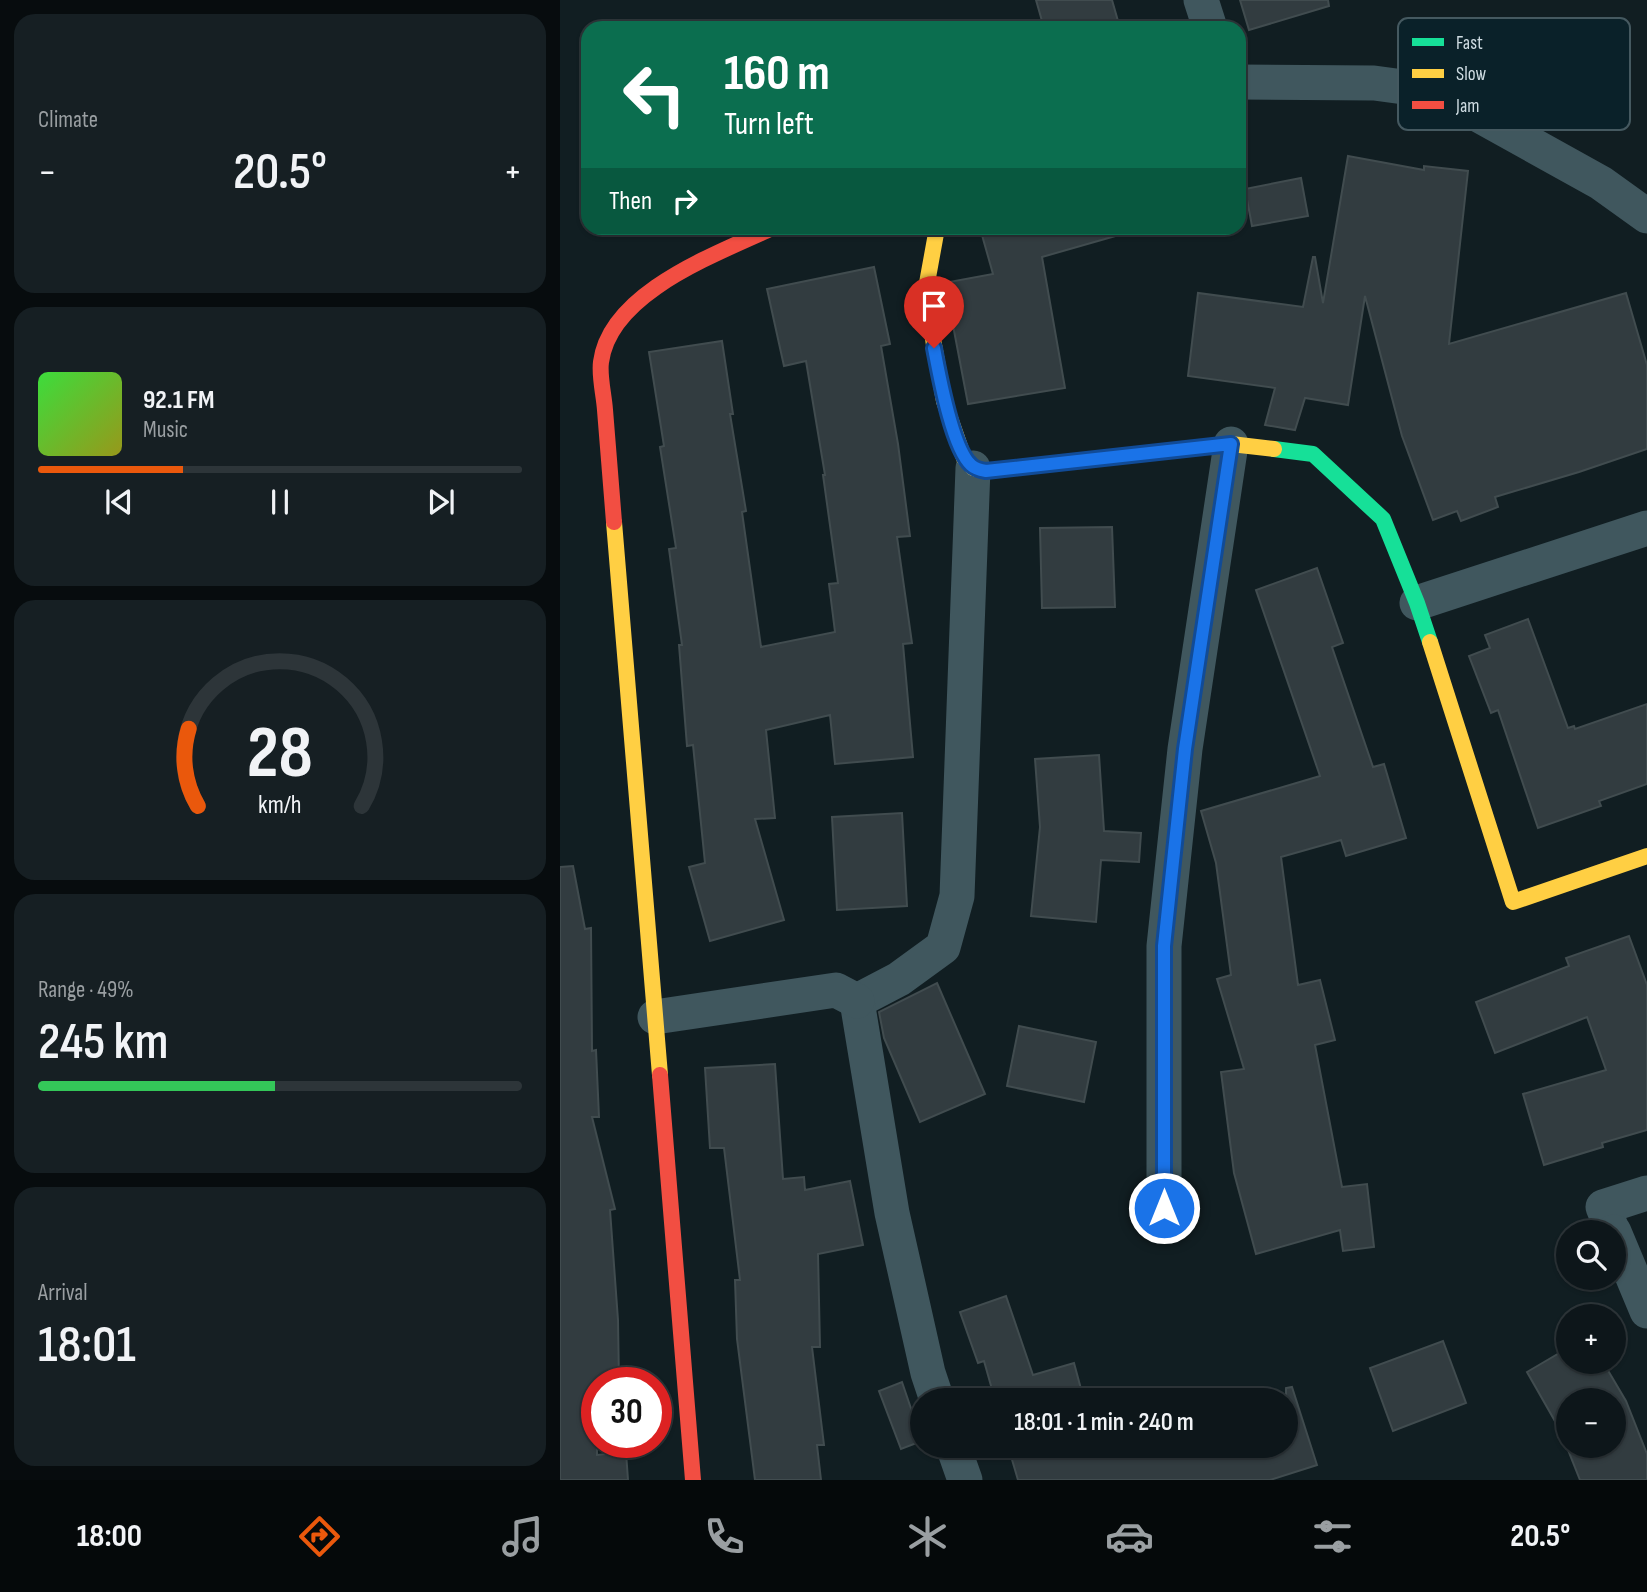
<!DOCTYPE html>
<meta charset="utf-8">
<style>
:root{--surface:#0d161a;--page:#161f23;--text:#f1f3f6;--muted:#9a9fa2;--line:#2d3539;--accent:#ea580c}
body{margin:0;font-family:"Sofia Sans Condensed",sans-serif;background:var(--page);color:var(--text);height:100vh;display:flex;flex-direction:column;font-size:26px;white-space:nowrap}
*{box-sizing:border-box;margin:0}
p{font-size:23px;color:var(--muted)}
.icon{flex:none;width:38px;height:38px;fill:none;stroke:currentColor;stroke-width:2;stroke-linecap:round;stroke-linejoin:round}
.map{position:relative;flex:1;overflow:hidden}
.details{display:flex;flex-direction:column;gap:14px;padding:14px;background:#070c0e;width:560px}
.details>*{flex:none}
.guide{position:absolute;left:21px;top:21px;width:665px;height:214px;border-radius:21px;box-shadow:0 2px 5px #0004,0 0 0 2px var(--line);background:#0b6e4f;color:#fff;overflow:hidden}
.buttons{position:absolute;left:996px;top:1220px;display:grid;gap:14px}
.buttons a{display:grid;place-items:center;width:70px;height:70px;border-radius:50%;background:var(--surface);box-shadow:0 2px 5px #0004,0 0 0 2px var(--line);font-size:35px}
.speed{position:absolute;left:21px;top:1367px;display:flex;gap:14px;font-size:35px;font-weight:700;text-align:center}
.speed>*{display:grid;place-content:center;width:91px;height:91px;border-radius:50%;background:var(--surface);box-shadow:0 2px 5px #0004,0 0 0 2px var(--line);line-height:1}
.speed .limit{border:10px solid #d22;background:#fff;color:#111}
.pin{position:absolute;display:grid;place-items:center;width:60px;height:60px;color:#fff;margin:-72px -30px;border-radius:50% 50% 50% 0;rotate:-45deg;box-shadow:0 0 7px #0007}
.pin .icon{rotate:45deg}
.me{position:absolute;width:77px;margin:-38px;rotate:0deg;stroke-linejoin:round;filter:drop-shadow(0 0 5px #0008)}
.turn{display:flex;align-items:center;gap:24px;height:147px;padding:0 28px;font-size:32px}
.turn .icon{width:91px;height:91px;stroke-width:2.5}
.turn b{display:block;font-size:49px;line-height:60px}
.then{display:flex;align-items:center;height:66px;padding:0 28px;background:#0003;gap:14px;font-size:26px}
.big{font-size:52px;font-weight:600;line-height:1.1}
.details .widget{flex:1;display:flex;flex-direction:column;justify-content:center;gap:10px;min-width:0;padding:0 24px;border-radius:21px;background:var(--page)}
.details .dial{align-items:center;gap:0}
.dial svg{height:182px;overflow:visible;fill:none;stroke:var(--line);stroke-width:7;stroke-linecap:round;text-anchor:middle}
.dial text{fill:var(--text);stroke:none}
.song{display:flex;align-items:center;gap:21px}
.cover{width:84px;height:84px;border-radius:10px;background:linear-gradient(135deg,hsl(120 70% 55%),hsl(60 70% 35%))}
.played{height:7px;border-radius:4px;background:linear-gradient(90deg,var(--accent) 30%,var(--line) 30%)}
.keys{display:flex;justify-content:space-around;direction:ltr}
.heat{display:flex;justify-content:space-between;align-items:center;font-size:38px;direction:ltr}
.charge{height:10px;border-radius:5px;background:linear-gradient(90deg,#34c759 49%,var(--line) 0)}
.trip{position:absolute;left:350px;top:1388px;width:388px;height:70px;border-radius:35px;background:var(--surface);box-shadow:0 2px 5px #0004,0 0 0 2px var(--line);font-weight:600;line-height:70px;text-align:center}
.tab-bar{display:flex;height:112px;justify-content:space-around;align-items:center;background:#05090a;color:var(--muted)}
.tab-bar .icon{width:49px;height:49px}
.tab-bar .selected{color:var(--accent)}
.tab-bar b{font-size:32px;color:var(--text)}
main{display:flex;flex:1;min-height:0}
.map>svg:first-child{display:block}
</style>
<main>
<section class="details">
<div class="widget"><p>Climate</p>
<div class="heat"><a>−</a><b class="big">20.5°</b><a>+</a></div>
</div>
<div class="widget">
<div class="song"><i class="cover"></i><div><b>92.1 FM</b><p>Music</p></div></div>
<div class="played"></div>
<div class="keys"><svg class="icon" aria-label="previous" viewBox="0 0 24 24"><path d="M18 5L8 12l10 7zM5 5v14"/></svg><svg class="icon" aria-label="pause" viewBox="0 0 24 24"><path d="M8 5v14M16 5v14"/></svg><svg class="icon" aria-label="next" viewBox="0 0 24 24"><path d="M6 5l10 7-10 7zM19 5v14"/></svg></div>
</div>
<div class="widget dial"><svg viewBox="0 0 100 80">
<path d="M14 69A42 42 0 1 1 86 69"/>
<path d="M14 69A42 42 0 0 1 10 35" stroke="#ea580c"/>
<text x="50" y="56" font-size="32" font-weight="700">28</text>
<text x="50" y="72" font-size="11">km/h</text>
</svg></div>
<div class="widget"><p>Range · 49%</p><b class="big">245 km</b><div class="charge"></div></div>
<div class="widget"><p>Arrival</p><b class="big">18:01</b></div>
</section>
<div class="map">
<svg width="1087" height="1480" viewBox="0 0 1087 1480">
<rect width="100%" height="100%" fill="#111e22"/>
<g fill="#323c40" stroke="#414c4f" stroke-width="2" fill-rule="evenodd">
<path d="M 476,0 L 552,0 L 560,28 L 484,28 Z"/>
<path d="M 680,0 L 768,0 L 769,6 L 689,30 Z"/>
<path d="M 788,156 L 864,170 L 864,166 L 908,171 L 889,344 L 1066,293 L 1087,365 L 1087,449 L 1019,472 L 935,497 L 938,507 L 901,521 L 897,511 L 873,520 L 842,436 L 805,296 L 788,405 L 745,398 L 735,430 L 705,425 L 715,388 L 628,376 L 638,293 L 743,307 L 753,257 L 755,257 L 763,303 Z"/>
<path d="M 741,178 L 748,216 L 692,226 L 685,189 Z"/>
<path d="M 420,228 L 558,228 L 559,235 L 482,257 L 505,388 L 408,404 L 387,294 L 389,282 L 433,274 Z"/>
<path d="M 314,267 L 330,344 L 321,346 L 338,444 L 350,536 L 337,537 L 352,643 L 343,644 L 353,757 L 275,764 L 270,715 L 206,730 L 215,818 L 195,819 L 224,920 L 150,941 L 129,867 L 145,863 L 133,745 L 127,746 L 119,645 L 122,645 L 109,549 L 116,548 L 100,447 L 104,446 L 89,352 L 162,341 L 173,414 L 170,414 L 186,511 L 182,512 L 201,647 L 275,632 L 269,584 L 278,583 L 263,475 L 265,475 L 246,361 L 224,366 L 207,289 Z"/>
<path d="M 552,527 L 555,607 L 482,608 L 480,528 Z"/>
<path d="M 757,568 L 783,643 L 772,647 L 813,767 L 824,764 L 846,838 L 786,856 L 781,840 L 721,857 L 738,985 L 760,980 L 775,1040 L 755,1045 L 782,1187 L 807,1184 L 814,1247 L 783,1251 L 780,1230 L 696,1254 L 674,1173 L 661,1072 L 684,1069 L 657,979 L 671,975 L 656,863 L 641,811 L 760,776 L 696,590 Z"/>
<path d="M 968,619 L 1008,728 L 1014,726 L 1015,729 L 1087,704 L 1087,784 L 1039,801 L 1041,806 L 978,828 L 938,710 L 931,713 L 909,656 L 930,648 L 925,635 Z"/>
<path d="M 539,755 L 544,831 L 581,833 L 579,862 L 541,860 L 536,922 L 471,916 L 480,827 L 475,759 Z"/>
<path d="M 342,813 L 347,906 L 277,910 L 272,817 Z"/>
<path d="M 13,866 L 25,929 L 31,928 L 32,1051 L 36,1050 L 39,1117 L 32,1117 L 55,1209 L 50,1210 L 58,1320 L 59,1382 L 37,1382 L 37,1455 L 66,1452 L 68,1480 L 0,1480 L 0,867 Z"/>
<path d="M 1069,936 L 1087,985 L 1087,1130 L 1042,1143 L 1043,1147 L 984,1165 L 963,1094 L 1046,1070 L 1027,1017 L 935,1053 L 916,1002 L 1009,966 L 1006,958 Z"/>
<path d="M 377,983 L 425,1094 L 360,1122 L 324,1038 L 319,1012 Z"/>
<path d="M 459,1026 L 536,1042 L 524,1102 L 447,1086 Z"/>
<path d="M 215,1064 L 223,1179 L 244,1177 L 245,1190 L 290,1181 L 303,1245 L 258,1254 L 260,1347 L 252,1347 L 264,1445 L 257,1445 L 261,1480 L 195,1480 L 177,1339 L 175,1280 L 180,1280 L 164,1148 L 150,1148 L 145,1068 Z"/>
<path d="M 446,1296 L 473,1375 L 514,1363 L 524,1400 L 435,1400 L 424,1361 L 418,1363 L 400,1312 Z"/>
<path d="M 883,1341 L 906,1403 L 833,1431 L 810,1368 Z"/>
<path d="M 1008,1348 L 1008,1362 L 1043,1362 L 1066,1401 L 1087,1454 L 1087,1480 L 1020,1480 L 1000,1430 L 967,1372 ZM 1008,1400 L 1054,1400 L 1054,1446 L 1008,1446 Z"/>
<path d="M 342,1382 L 362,1441 L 341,1449 L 319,1391 Z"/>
<path d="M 732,1387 L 757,1465 L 710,1480 L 458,1480 L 448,1446 L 726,1446 L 726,1388 Z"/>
</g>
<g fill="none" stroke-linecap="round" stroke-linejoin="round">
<g stroke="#40575e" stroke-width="35">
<path d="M 641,0 L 650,28"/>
<path d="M 679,82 L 814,83 L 851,88 L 888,98 L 1041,183 L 1087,216"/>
<path d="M 857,603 L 1087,528"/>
<path d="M 297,1001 L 339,979 L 383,947 L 397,896 L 413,468"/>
<path d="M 297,1001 L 332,1213 L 368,1373 L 377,1400"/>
<path d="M 95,1017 L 276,990 L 297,1001"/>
<path d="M 604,1208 L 604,946 L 625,749 L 671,444"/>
<path d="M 1053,1232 L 1043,1207 L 1087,1193"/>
<path d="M 1054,1232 L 1087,1311"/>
<path d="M 393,1446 L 405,1480"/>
</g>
<path stroke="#16e098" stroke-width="16" d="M 714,449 L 753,454 L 823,519 L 857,603 L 870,642"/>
<g stroke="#ffcf43" stroke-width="16">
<path d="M 377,228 L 365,294 L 384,401 L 404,458 L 413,468 L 426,471 L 671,444 L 714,449"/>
<path d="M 54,522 L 100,1075"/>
<path d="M 870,642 L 953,902 L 1087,856"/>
</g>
<g stroke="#f24e42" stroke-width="16">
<path d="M 54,522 C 51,485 48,447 45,410 C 44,395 39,376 41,362 C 50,292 157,254 212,228"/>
<path d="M 100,1075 L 133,1480"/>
</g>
</g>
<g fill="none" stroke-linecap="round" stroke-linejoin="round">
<defs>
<path id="route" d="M 374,348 C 379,374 392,448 411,465 C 415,469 420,470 426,471 L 671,444 L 625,749 L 604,946 L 604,1208"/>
</defs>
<use href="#route" stroke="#114b97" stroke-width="18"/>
<use href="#route" stroke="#1a73e8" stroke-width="12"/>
</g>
<rect x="838" y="18" width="232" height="112" rx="10" fill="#0a2129" stroke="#455960" stroke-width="2"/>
<rect x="852" y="38" width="32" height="8" fill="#16e098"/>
<rect x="852" y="69" width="32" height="9" fill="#ffcf43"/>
<rect x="852" y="101" width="32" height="8" fill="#f24e42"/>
<g font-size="19" fill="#cfdce2">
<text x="896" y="49">Fast</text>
<text x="896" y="80">Slow</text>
<text x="896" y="112">Jam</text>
</g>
</svg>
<div class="buttons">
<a><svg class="icon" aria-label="search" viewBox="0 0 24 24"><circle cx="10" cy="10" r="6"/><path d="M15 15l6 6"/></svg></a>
<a>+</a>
<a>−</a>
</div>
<div class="speed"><div class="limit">30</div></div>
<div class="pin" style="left:374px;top:348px;background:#d93025"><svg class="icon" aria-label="arrive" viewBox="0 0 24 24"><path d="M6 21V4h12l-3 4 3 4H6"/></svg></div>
<svg class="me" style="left:604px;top:1208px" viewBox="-20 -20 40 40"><circle r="17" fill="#1a73e8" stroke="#fff" stroke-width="3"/><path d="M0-11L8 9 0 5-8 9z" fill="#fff"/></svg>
<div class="trip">18:01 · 1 min · 240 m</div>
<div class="guide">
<div class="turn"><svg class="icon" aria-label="left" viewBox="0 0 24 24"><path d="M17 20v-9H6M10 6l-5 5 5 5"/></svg><div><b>160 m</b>Turn left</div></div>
<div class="then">Then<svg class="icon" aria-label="right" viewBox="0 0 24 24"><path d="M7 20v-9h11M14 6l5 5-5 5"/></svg></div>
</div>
</div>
</main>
<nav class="tab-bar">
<b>18:00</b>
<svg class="icon selected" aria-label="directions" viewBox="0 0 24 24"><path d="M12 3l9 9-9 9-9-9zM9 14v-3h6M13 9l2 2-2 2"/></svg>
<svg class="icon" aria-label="music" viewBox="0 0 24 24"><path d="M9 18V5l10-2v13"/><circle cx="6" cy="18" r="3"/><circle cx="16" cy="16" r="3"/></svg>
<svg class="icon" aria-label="phone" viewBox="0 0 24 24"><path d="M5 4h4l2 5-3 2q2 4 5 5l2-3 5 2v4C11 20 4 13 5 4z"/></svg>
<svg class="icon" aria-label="climate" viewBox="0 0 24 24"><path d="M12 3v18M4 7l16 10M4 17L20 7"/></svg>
<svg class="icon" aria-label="car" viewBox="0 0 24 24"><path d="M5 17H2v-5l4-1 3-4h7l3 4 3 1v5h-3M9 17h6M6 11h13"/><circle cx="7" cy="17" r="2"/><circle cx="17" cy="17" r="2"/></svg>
<svg class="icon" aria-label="filters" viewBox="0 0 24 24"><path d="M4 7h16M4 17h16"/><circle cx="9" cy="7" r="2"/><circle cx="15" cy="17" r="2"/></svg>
<b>20.5°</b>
</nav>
